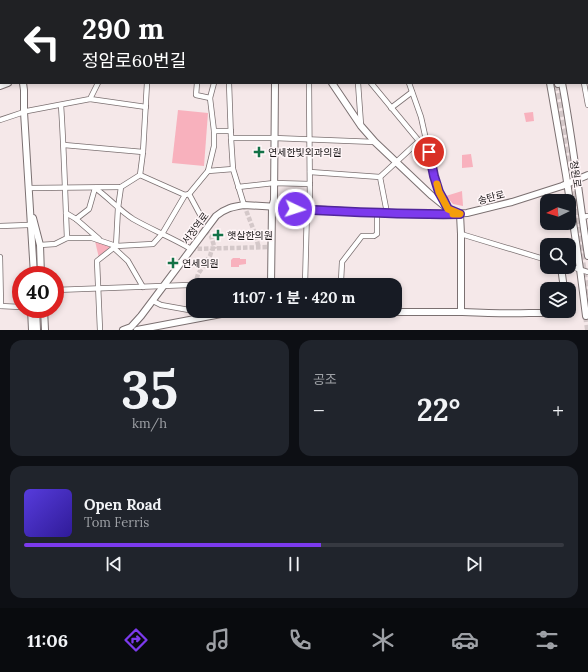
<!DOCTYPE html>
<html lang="ko">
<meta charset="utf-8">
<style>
:root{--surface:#171b24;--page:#20242c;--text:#f1f3f6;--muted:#9ea1a6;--line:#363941;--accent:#7c3aed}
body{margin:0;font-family:Lora,"Noto Sans KR",serif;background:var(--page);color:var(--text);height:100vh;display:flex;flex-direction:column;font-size:15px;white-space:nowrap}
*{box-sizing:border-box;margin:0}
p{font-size:13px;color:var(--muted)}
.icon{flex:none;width:22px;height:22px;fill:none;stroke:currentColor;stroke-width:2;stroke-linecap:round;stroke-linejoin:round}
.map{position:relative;height:330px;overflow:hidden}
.sheet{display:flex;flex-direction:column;gap:10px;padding:10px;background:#0d0f14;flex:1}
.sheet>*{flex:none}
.banner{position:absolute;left:0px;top:0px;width:588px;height:84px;box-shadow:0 2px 6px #0003;background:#202124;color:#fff;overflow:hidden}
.needle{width:26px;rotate:265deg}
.fabs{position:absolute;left:540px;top:194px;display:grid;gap:8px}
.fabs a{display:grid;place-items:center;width:36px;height:36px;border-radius:8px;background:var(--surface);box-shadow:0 2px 6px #0003;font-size:20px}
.speed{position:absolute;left:12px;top:266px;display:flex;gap:8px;font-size:20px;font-weight:700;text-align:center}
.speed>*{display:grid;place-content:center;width:52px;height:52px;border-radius:50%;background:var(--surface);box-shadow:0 2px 6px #0003;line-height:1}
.speed .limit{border:6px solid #d22;background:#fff;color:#111}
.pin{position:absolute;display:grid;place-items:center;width:34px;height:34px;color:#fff;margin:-17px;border:2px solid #fff;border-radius:50%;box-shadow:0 1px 4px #0007}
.me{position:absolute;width:44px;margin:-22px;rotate:94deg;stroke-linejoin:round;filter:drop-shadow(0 0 3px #0008)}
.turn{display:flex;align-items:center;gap:14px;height:84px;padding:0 16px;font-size:18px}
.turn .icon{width:52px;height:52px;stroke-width:2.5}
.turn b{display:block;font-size:28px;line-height:34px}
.big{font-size:30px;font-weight:700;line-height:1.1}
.sheet .widget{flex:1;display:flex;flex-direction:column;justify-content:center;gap:6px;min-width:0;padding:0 14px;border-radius:12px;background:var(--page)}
.sheet .dial{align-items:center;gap:0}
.dial b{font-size:52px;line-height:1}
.song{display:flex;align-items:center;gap:12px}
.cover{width:48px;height:48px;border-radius:6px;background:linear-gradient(135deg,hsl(250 70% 55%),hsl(250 70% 35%))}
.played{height:4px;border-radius:2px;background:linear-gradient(90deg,var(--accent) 55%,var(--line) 55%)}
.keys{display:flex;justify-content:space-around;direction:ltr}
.heat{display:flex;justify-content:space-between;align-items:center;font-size:22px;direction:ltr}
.sheet .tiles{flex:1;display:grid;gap:10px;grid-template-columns:1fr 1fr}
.widget:last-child{grid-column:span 2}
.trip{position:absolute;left:186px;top:278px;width:216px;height:40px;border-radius:12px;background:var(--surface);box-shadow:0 2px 6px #0003;font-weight:700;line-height:40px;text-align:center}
.tab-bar{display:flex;height:64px;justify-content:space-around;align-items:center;background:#090b0e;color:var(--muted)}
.tab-bar .icon{width:28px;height:28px}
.tab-bar .selected{color:var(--accent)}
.tab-bar b{font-size:18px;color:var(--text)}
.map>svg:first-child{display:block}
</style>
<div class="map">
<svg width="588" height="330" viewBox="0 0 588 330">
<rect width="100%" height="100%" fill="#f5e8e9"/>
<g fill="#f8b1bd">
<path d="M 178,110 L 208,113 L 204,166 L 172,163 Z"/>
<path d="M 533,112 L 534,121 L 526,122 L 524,113 Z"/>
<path d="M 471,154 L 473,167 L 462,168 L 462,155 Z"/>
<path d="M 462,191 L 463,206 L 453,204 L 446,196 Z"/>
<path d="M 95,241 L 108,246 L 111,249 L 99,258 Z"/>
<path d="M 233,258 L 240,258 L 240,259 L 246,259 L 246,264 L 239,265 L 239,267 L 231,267 L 231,260 Z"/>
</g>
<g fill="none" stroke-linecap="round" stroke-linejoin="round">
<g stroke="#d4c8c9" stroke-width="4.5" stroke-dasharray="4.5 2" stroke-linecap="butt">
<path d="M 244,205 L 254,231 L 259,248"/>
<path d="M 205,231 L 211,236 L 215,249"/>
<path d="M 191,249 L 272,247"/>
<path d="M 195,285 L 198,274 L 210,256 L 212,249"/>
</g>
<g stroke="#d4c8c9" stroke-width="6" stroke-dasharray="6 3" stroke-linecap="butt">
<path d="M 558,84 L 568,140"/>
<path d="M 554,85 L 568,164 L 588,300"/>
<path d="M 586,316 L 588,330"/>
</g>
<defs>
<g id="street">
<path d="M 1,0 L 1,1"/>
<path d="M 179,0 L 180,1"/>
<path d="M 219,0 L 219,1"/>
<path d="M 278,0 L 283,1"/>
<path d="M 142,1 L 142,0"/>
<path d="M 227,1 L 229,0"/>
<path d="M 354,1 L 354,0"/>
<path d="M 396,1 L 397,0"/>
<path d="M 197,83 L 196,95 L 210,98"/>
<path d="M 229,83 L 231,138 L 233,169 L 244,205"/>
<path d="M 309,83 L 310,210"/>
<path d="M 358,83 L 361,125"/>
<path d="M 371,83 L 419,141 L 380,177"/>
<path d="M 409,83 L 421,117 L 434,176 L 439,192 L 448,208"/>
<path d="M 584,83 L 588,105"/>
<path d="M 90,99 L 146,107"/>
<path d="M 391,108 L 412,92"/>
<path d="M 27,111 L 90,99 L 98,83"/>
<path d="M 0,120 L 24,112"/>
<path d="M 214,131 L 231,131"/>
<path d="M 231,138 L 274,138 L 375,142"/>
<path d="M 64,145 L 143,152"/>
<path d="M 208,171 L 233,169"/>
<path d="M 310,172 L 380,177 L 387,213"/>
<path d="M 140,175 L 143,152 L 147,83"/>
<path d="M 238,187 L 274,183 L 310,184"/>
<path d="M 31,188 L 121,187 L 140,175 L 185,195"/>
<path d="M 189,194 L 203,220"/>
<path d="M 66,213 L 76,219 L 99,239"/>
<path d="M 582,217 L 588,216"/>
<path d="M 76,219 L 89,209 L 95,188 C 108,197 119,210 133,219 C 152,230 173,238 191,249"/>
<path d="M 0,226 L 28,225"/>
<path d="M 461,234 L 547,260"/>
<path d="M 67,238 L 92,238 L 116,246 L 153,244 L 162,234 L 185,195 L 189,194 L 208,171 L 214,146 L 214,131 L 210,98 L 214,83"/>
<path d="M 40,245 L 55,244 L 67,238 C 65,194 64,149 61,105"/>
<path d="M 114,248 L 128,261 L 143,287"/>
<path d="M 0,257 L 1,306"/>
<path d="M 569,266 L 588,272"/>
<path d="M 305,285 L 307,209"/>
<path d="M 345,285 L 341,281 L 342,262 L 362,236 L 374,236 L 377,234 L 377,213"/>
<path d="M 55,290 L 271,282 L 305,281 L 341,281"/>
<path d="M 153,301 L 161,305 L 189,310 L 193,294"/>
<path d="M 0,306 L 21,307"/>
<path d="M 100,330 L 97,261 L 116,246 L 118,208 L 121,187"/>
</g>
<g id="secondary">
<path d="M 537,0 L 538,1"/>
<path d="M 544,0 L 544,1"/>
<path d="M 275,1 L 275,0"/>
<path d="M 587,55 L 588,55"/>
<path d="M 23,83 L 24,90 L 24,112 L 34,275"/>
<path d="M 332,83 L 361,126 L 375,142 L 432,196 L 448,209 L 457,213"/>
<path d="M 550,83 L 566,175 L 580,269 L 586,316"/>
<path d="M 558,83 L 558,84"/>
<path d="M 562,83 C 573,140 579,198 588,256"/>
<path d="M 0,86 L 8,83"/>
<path d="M 33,218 L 40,245 L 41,275"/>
<path d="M 561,267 L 564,289"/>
<path d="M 271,285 L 272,207 L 274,200 L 275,83"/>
<path d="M 31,309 L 32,330"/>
<path d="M 36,309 L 37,330"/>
<path d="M 44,309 L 45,330"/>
<path d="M 461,312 C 484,313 506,314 529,313 C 540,313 550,314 560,311"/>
<path d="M 123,330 L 131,327 L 141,316 L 216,216 C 226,208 232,207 244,205 L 377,213 L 436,215 L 467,213 L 512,202 L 562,186 L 588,175"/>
<path d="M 137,330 L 221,314 L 263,312 L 272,313 L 333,312 L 461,312 L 461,234 L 460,214"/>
</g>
</defs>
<use href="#street" stroke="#7b7071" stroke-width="6"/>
<use href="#secondary" stroke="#7b7071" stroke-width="8"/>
<use href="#street" stroke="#fff" stroke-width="4.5"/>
<use href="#secondary" stroke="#fff" stroke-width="6"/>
</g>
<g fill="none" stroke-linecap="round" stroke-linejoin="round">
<defs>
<path id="route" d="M 295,209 C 350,212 405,215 460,214 L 448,209 L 444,201 L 439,192 L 434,176 L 429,152"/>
</defs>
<use href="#route" stroke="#51269a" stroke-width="10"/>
<use href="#route" stroke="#7c3aed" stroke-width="7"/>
<path stroke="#f59e0b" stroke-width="7" d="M 437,184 L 439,192 L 448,209 L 460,214 L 453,214"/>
</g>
<g fill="#137247" stroke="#fff6f8" stroke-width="1.5">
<path d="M257 146h4v4h4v4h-4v4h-4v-4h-4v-4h4z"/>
<path d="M216 229h4v4h4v4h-4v4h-4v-4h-4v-4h4z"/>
<path d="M171 257h4v4h4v4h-4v4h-4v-4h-4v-4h4z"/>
</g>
<g text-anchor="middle" stroke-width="3" stroke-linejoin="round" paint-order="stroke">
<g font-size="10" fill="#181415" stroke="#fff6f8" text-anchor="start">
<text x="268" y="156">연세한빛외과의원</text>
<text x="227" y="239">햇살한의원</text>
<text x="182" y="267">연세의원</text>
</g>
<g font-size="10" fill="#181415" stroke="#fff6f8">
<text transform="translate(576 174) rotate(81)" y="4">청원로</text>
<text transform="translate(491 197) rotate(-15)" y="4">송탄로</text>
<text transform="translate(195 228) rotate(-53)" y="4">서정역로</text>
</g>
</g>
</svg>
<div class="fabs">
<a><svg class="needle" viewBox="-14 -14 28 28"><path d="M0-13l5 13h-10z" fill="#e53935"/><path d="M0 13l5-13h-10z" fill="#9ea1a6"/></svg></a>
<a><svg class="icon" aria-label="search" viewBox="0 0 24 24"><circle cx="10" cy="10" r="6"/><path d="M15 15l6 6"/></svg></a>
<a><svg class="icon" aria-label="layers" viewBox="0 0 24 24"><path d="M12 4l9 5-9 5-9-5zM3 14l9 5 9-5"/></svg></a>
</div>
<div class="speed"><div class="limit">40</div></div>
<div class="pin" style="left:429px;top:152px;background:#d93025"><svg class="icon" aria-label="arrive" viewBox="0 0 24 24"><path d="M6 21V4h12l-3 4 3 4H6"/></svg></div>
<svg class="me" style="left:295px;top:209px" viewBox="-20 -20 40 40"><circle r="17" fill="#7c3aed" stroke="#fff" stroke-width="3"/><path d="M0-11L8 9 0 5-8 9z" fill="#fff"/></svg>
<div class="trip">11:07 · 1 분 · 420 m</div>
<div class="banner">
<div class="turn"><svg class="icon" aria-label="left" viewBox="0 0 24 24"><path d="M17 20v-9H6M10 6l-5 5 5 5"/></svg><div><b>290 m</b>정암로60번길</div></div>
</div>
</div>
<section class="sheet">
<div class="tiles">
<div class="widget dial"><b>35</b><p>km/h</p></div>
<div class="widget"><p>공조</p>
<div class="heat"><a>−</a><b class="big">22°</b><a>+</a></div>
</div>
<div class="widget">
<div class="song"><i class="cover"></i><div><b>Open Road</b><p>Tom Ferris</p></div></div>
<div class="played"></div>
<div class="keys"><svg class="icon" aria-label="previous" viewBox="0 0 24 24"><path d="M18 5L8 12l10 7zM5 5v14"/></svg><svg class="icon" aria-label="pause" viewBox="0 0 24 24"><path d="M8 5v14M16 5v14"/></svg><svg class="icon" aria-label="next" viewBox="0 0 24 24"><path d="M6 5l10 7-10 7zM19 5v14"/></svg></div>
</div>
</div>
</section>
<nav class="tab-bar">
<b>11:06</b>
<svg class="icon selected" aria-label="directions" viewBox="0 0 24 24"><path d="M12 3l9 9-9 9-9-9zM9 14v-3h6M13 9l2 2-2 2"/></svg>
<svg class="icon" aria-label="music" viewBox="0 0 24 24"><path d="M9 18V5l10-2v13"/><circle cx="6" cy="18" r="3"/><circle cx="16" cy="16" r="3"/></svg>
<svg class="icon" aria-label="phone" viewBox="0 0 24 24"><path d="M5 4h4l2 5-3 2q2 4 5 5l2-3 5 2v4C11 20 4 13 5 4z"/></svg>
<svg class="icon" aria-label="climate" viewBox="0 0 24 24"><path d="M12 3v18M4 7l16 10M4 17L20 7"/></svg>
<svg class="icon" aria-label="car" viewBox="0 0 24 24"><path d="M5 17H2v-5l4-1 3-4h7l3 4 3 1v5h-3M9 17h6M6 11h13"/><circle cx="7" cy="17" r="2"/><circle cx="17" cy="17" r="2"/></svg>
<svg class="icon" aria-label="filters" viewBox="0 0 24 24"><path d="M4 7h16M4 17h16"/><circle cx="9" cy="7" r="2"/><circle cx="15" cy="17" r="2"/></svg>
</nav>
